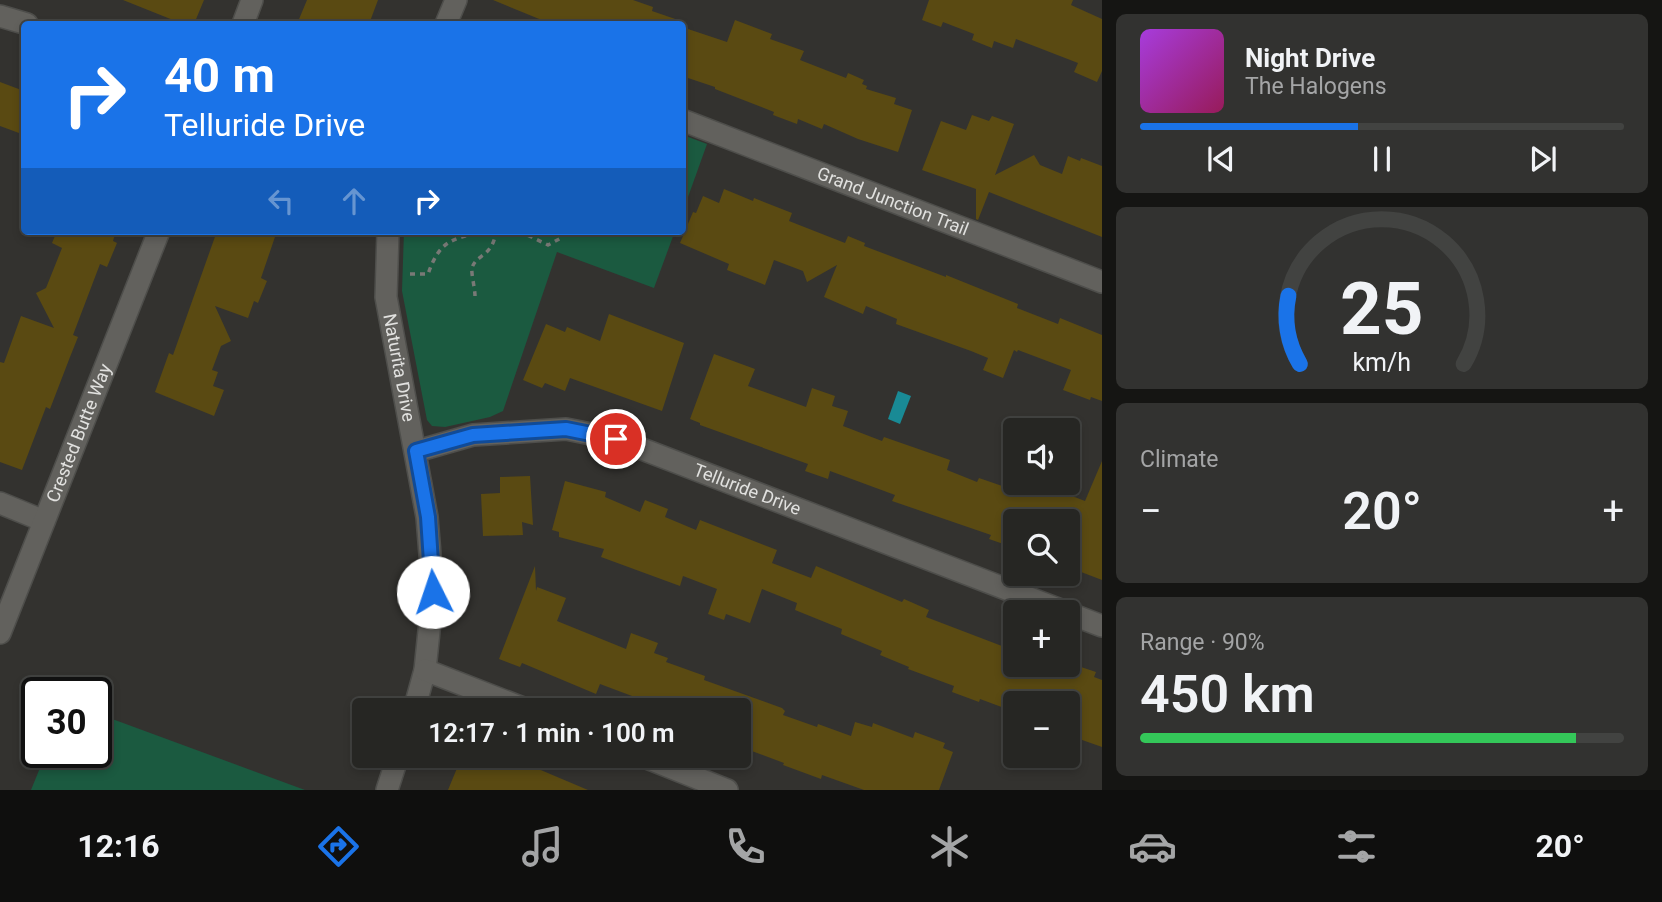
<!DOCTYPE html>
<meta charset="utf-8">
<style>
:root{--surface:#262623;--page:#323230;--text:#f1f3f6;--muted:#a4a5a6;--line:#424341;--accent:#1a73e8}
body{margin:0;font-family:Roboto,sans-serif;background:var(--page);color:var(--text);height:100vh;display:flex;flex-direction:column;font-size:26px;white-space:nowrap}
*{box-sizing:border-box;margin:0}
p{font-size:23px;color:var(--muted)}
.icon{flex:none;width:38px;height:38px;fill:none;stroke:currentColor;stroke-width:2;stroke-linecap:round;stroke-linejoin:round}
.map{position:relative;flex:1;overflow:hidden}
.drawer{display:flex;flex-direction:column;gap:14px;padding:14px;background:#151513;width:560px}
.drawer>*{flex:none}
.banner{position:absolute;left:21px;top:21px;width:665px;height:214px;border-radius:7px;box-shadow:0 4px 10px #0003,0 0 0 2px var(--line);background:#1a73e8;color:#fff;overflow:hidden}
.fabs{position:absolute;left:1003px;top:418px;display:grid;gap:14px}
.fabs a{display:grid;place-items:center;width:77px;height:77px;border-radius:7px;background:var(--surface);box-shadow:0 4px 10px #0003,0 0 0 2px var(--line);font-size:35px}
.speed{position:absolute;left:21px;top:677px;display:flex;gap:14px;font-size:35px;font-weight:700;text-align:center}
.speed>*{display:grid;place-content:center;width:91px;height:91px;border-radius:50%;background:var(--surface);box-shadow:0 4px 10px #0003,0 0 0 2px var(--line);line-height:1}
.speed .limit{border:4px solid #111;border-radius:10px;background:#fff;color:#111}
.pin{position:absolute;display:grid;place-items:center;width:60px;height:60px;color:#fff;margin:-30px;border:4px solid #fff;border-radius:50%;box-shadow:0 2px 7px #0007}
.me{position:absolute;width:77px;margin:-38px;rotate:356deg;stroke-linejoin:round;filter:drop-shadow(0 0 5px #0008)}
.turn{display:flex;align-items:center;gap:24px;height:147px;padding:0 28px;font-size:32px}
.turn .icon{width:91px;height:91px;stroke-width:2.5}
.turn b{display:block;font-size:49px;line-height:60px}
.lanes{display:flex;align-items:center;height:66px;padding:0 28px;background:#0003;justify-content:center;gap:35px;direction:ltr}
.lanes .off{opacity:.35}
.big{font-size:52px;font-weight:600;line-height:1.1}
.drawer .tile{flex:1;display:flex;flex-direction:column;justify-content:center;gap:10px;min-width:0;padding:0 24px;border-radius:10px;background:var(--page)}
.drawer .dial{align-items:center;gap:0}
.dial svg{height:182px;overflow:visible;fill:none;stroke:var(--line);stroke-width:7;stroke-linecap:round;text-anchor:middle}
.dial text{fill:var(--text);stroke:none}
.song{display:flex;align-items:center;gap:21px}
.cover{width:84px;height:84px;border-radius:10px;background:linear-gradient(135deg,hsl(280 70% 55%),hsl(330 70% 35%))}
.played{height:7px;border-radius:4px;background:linear-gradient(90deg,var(--accent) 45%,var(--line) 45%)}
.keys{display:flex;justify-content:space-around;direction:ltr}
.heat{display:flex;justify-content:space-between;align-items:center;font-size:38px;direction:ltr}
.charge{height:10px;border-radius:5px;background:linear-gradient(90deg,#34c759 90%,var(--line) 0)}
.trip{position:absolute;left:352px;top:698px;width:399px;height:70px;border-radius:7px;background:var(--surface);box-shadow:0 4px 10px #0003,0 0 0 2px var(--line);font-weight:600;line-height:70px;text-align:center}
.tab-bar{display:flex;height:112px;justify-content:space-around;align-items:center;background:#0f0f0e;color:var(--muted)}
.tab-bar .icon{width:49px;height:49px}
.tab-bar .on{color:var(--accent)}
.tab-bar b{font-size:32px;color:var(--text)}
main{display:flex;flex:1;min-height:0}
.map>svg:first-child{display:block}
</style>
<main>
<div class="map">
<svg width="1102" height="790" viewBox="0 0 1102 790">
<rect width="100%" height="100%" fill="#33322f"/>
<g fill="#1b5a40">
<path d="M 683,135 L 707,144 L 683,211 L 682,135 Z"/>
<path d="M 404,231 L 675,231 L 654,288 L 557,252 L 503,411 L 490,417 L 445,427 L 432,426 L 427,420 L 402,291 Z"/>
<path d="M 96,713 L 305,790 L 31,790 L 46,753 L 96,752 Z"/>
</g>
<path fill="#198a95" d="M 898,391 L 911,396 L 900,424 L 888,419 Z"/>
<g fill="#5a4a12">
<path d="M 123,0 L 204,0 L 194,24 L 183,24 Z"/>
<path d="M 307,0 L 378,0 L 369,24 L 297,24 Z"/>
<path d="M 493,0 L 633,0 L 653,7 L 652,11 L 684,22 L 684,24 L 566,24 L 550,19 L 549,23 Z"/>
<path d="M 929,0 L 1073,0 L 1071,5 L 1102,19 L 1102,71 L 1097,82 L 1074,72 L 1078,63 L 1016,39 L 1013,48 L 994,41 L 992,48 L 972,40 L 974,34 L 943,22 L 941,27 L 922,20 Z"/>
<path d="M 735,20 L 772,34 L 770,39 L 804,51 L 800,60 L 846,78 L 848,73 L 864,80 L 862,84 L 867,86 L 866,89 L 896,98 L 894,104 L 912,110 L 898,152 L 858,139 L 824,124 L 822,129 L 798,119 L 797,124 L 773,115 L 774,112 L 715,89 L 715,87 L 682,76 L 682,27 L 727,42 Z"/>
<path d="M 0,82 L 24,91 L 24,119 L 19,133 L 0,126 Z"/>
<path d="M 972,115 L 989,121 L 992,116 L 1014,124 L 995,175 L 1034,155 L 1040,165 L 1062,174 L 1068,156 L 1080,161 L 1081,158 L 1102,166 L 1102,237 L 989,192 L 978,220 L 976,219 L 976,189 L 922,170 L 941,121 L 966,130 Z"/>
<path d="M 724,189 L 753,201 L 754,198 L 792,213 L 789,221 L 845,243 L 848,236 L 865,243 L 864,246 L 946,277 L 946,275 L 1018,304 L 1017,308 L 1058,324 L 1060,318 L 1102,335 L 1102,401 L 1091,397 L 1090,400 L 1063,390 L 1071,370 L 1018,350 L 1017,352 L 1014,350 L 1003,378 L 983,370 L 988,358 L 971,351 L 896,324 L 897,319 L 866,306 L 863,314 L 824,297 L 837,265 L 807,282 L 803,271 L 774,260 L 765,285 L 727,270 L 729,264 L 680,243 L 693,212 L 696,213 L 703,196 L 719,203 Z"/>
<path d="M 57,231 L 116,231 L 113,241 L 117,243 L 107,267 L 100,264 L 73,335 L 78,337 L 70,357 L 50,409 L 46,407 L 22,470 L 0,462 L 0,362 L 4,363 L 21,316 L 54,328 L 36,293 L 46,288 L 62,248 L 52,243 Z"/>
<path d="M 217,231 L 277,231 L 261,278 L 267,281 L 258,303 L 254,301 L 248,318 L 215,306 L 231,341 L 221,346 L 212,370 L 218,372 L 213,386 L 224,390 L 214,416 L 155,392 L 169,353 L 173,355 Z"/>
<path d="M 609,314 L 684,343 L 662,411 L 570,378 L 565,391 L 545,383 L 542,388 L 523,380 L 546,324 L 565,332 L 567,327 L 600,341 Z"/>
<path d="M 714,354 L 755,369 L 748,386 L 806,407 L 812,388 L 835,396 L 832,406 L 848,411 L 843,426 L 882,441 L 884,437 L 950,460 L 947,470 L 977,482 L 979,478 L 1008,488 L 1010,484 L 1024,489 L 1026,483 L 1038,483 L 1085,501 L 1102,461 L 1102,580 L 1068,567 L 1068,522 L 1015,522 L 1015,538 L 1012,547 L 989,539 L 991,535 L 892,501 L 895,495 L 830,471 L 828,479 L 805,471 L 808,464 L 700,425 L 700,423 L 690,419 Z"/>
<path d="M 530,476 L 533,525 L 522,522 L 523,535 L 483,536 L 481,494 L 500,493 L 500,477 Z"/>
<path d="M 565,481 L 606,492 L 605,497 L 640,512 L 645,500 L 668,509 L 665,517 L 696,530 L 700,520 L 777,550 L 772,563 L 811,578 L 816,566 L 902,602 L 904,599 L 929,610 L 926,617 L 1015,651 L 1015,665 L 1075,665 L 1096,672 L 1094,677 L 1102,680 L 1102,747 L 1068,735 L 1068,704 L 1015,704 L 1015,712 L 980,699 L 979,702 L 952,692 L 954,686 L 908,669 L 909,667 L 880,655 L 882,651 L 841,634 L 842,629 L 795,610 L 797,603 L 762,589 L 750,623 L 726,614 L 724,620 L 708,614 L 717,589 L 683,576 L 680,586 L 601,557 L 604,549 L 559,537 L 559,532 L 552,530 Z"/>
<path d="M 535,566 L 536,591 L 537,587 L 566,598 L 557,621 L 626,649 L 631,633 L 658,643 L 654,653 L 668,658 L 666,662 L 705,676 L 704,680 L 782,708 L 785,711 L 783,715 L 817,727 L 818,724 L 851,736 L 855,722 L 872,727 L 873,723 L 913,738 L 915,732 L 945,743 L 943,748 L 953,752 L 939,790 L 864,790 L 822,775 L 821,779 L 783,765 L 784,763 L 738,746 L 738,710 L 627,710 L 632,696 L 600,684 L 596,694 L 522,663 L 520,667 L 499,659 Z"/>
<path d="M 462,756 L 486,756 L 517,768 L 521,757 L 538,764 L 536,768 L 588,790 L 448,790 Z"/>
</g>
<g fill="none" stroke-linecap="round" stroke-linejoin="round">
<defs>
<g id="street">
<path d="M 0,16 L 27,24"/>
<path d="M 243,24 L 252,0"/>
<path d="M 446,24 L 456,0"/>
<path id="s1" d="M 682,120 L 1102,282"/>
<path id="s2" d="M 388,231 L 386,297 L 427,517 L 433,592 L 425,670 L 414,710"/>
<path id="s3" d="M 417,451 L 473,435 L 566,429 L 616,439 L 1066,612"/>
<path d="M 0,503 L 44,521"/>
<path d="M 1068,613 L 1102,626"/>
<path id="s4" d="M 0,633 L 159,231"/>
<path d="M 425,670 L 528,710"/>
<path d="M 642,756 L 727,790"/>
<path d="M 387,790 L 398,756"/>
</g>
</defs>
<use href="#street" stroke="#4e4e4b" stroke-width="24"/>
<g stroke="#797976" stroke-width="3.5" stroke-dasharray="5 5" stroke-linecap="butt">
<path d="M 519,231 L 548,245 L 561,238 L 568,231"/>
<path d="M 410,274 L 428,274 C 441,238 452,240 485,231"/>
<path d="M 475,296 C 475,288 471,274 472,268 C 476,254 493,257 496,231"/>
</g>
<use href="#street" stroke="#62615d" stroke-width="21"/>
</g>
<g fill="none" stroke-linecap="round" stroke-linejoin="round">
<defs>
<path id="route" d="M 433,592 L 428,517 L 416,451 L 473,435 L 566,429 L 616,439"/>
</defs>
<use href="#route" stroke="#114b97" stroke-width="18"/>
<use href="#route" stroke="#1a73e8" stroke-width="12"/>
</g>
<g text-anchor="middle" stroke-width="7" stroke-linejoin="round" paint-order="stroke">
<g font-size="18" fill="#e1e1df" stroke="#292825">
<text dy="6" stroke="none"><textPath href="#s1" startOffset="226">Grand Junction Trail</textPath></text>
<text dy="6" stroke="none"><textPath href="#s2" startOffset="138">Naturita Drive</textPath></text>
<text dy="6" stroke="none"><textPath href="#s4" startOffset="215">Crested Butte Way</textPath></text>
<text dy="6" stroke="none"><textPath href="#s3" startOffset="343">Telluride Drive</textPath></text>
</g>
</g>
</svg>
<div class="fabs">
<a><svg class="icon" aria-label="sound" viewBox="0 0 24 24"><path d="M4 9h4l5-4v14l-5-4H4zM17 9q2 3 0 6"/></svg></a>
<a><svg class="icon" aria-label="search" viewBox="0 0 24 24"><circle cx="10" cy="10" r="6"/><path d="M15 15l6 6"/></svg></a>
<a>+</a>
<a>−</a>
</div>
<div class="speed"><div class="limit">30</div></div>
<div class="pin" style="left:616px;top:439px;background:#d93025"><svg class="icon" aria-label="arrive" viewBox="0 0 24 24"><path d="M6 21V4h12l-3 4 3 4H6"/></svg></div>
<svg class="me" style="left:433px;top:592px" viewBox="-20 -20 40 40"><circle r="19" fill="#fff"/><path d="M0-13L10 11 0 6-10 11z" fill="#1a73e8"/></svg>
<div class="trip">12:17 · 1 min · 100 m</div>
<div class="banner">
<div class="turn"><svg class="icon" aria-label="right" viewBox="0 0 24 24"><path d="M7 20v-9h11M14 6l5 5-5 5"/></svg><div><b>40 m</b>Telluride Drive</div></div>
<div class="lanes"><svg class="icon off" aria-label="left" viewBox="0 0 24 24"><path d="M17 20v-9H6M10 6l-5 5 5 5"/></svg><svg class="icon off" aria-label="ahead" viewBox="0 0 24 24"><path d="M12 20V5M6 11l6-6 6 6"/></svg><svg class="icon" aria-label="right" viewBox="0 0 24 24"><path d="M7 20v-9h11M14 6l5 5-5 5"/></svg></div>
</div>
</div>
<section class="drawer">
<div class="tile">
<div class="song"><i class="cover"></i><div><b>Night Drive</b><p>The Halogens</p></div></div>
<div class="played"></div>
<div class="keys"><svg class="icon" aria-label="previous" viewBox="0 0 24 24"><path d="M18 5L8 12l10 7zM5 5v14"/></svg><svg class="icon" aria-label="pause" viewBox="0 0 24 24"><path d="M8 5v14M16 5v14"/></svg><svg class="icon" aria-label="next" viewBox="0 0 24 24"><path d="M6 5l10 7-10 7zM19 5v14"/></svg></div>
</div>
<div class="tile dial"><svg viewBox="0 0 100 80">
<path d="M14 69A42 42 0 1 1 86 69"/>
<path d="M14 69A42 42 0 0 1 9 39" stroke="#1a73e8"/>
<text x="50" y="56" font-size="32" font-weight="700">25</text>
<text x="50" y="72" font-size="11">km/h</text>
</svg></div>
<div class="tile"><p>Climate</p>
<div class="heat"><a>−</a><b class="big">20°</b><a>+</a></div>
</div>
<div class="tile"><p>Range · 90%</p><b class="big">450 km</b><div class="charge"></div></div>
</section>
</main>
<nav class="tab-bar">
<b>12:16</b>
<svg class="icon on" aria-label="directions" viewBox="0 0 24 24"><path d="M12 3l9 9-9 9-9-9zM9 14v-3h6M13 9l2 2-2 2"/></svg>
<svg class="icon" aria-label="music" viewBox="0 0 24 24"><path d="M9 18V5l10-2v13"/><circle cx="6" cy="18" r="3"/><circle cx="16" cy="16" r="3"/></svg>
<svg class="icon" aria-label="phone" viewBox="0 0 24 24"><path d="M5 4h4l2 5-3 2q2 4 5 5l2-3 5 2v4C11 20 4 13 5 4z"/></svg>
<svg class="icon" aria-label="climate" viewBox="0 0 24 24"><path d="M12 3v18M4 7l16 10M4 17L20 7"/></svg>
<svg class="icon" aria-label="car" viewBox="0 0 24 24"><path d="M5 17H2v-5l4-1 3-4h7l3 4 3 1v5h-3M9 17h6M6 11h13"/><circle cx="7" cy="17" r="2"/><circle cx="17" cy="17" r="2"/></svg>
<svg class="icon" aria-label="filters" viewBox="0 0 24 24"><path d="M4 7h16M4 17h16"/><circle cx="9" cy="7" r="2"/><circle cx="15" cy="17" r="2"/></svg>
<b>20°</b>
</nav>
